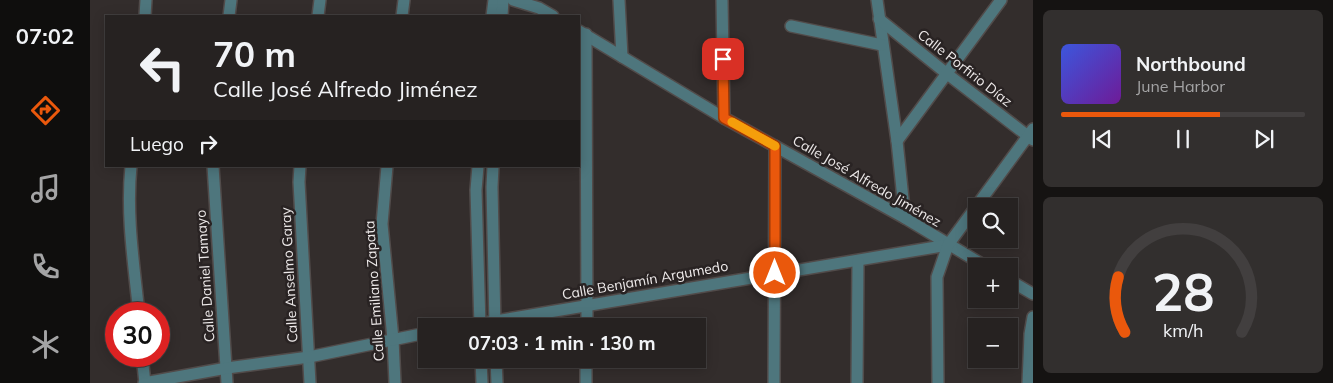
<!DOCTYPE html>
<html lang="es">
<meta charset="utf-8">
<style>
:root{--surface:#262221;--page:#322f2e;--text:#f1f3f6;--muted:#a4a4a5;--line:#423f3f;--accent:#ea580c}
body{margin:0;font-family:Mulish,sans-serif;background:var(--page);color:var(--text);height:100vh;display:flex;flex-direction:column;font-size:19px;white-space:nowrap}
*{box-sizing:border-box;margin:0}
p{font-size:16px;color:var(--muted)}
.icon{flex:none;width:28px;height:28px;fill:none;stroke:currentColor;stroke-width:2;stroke-linecap:round;stroke-linejoin:round}
.map{position:relative;flex:1;overflow:hidden}
.drawer{display:flex;flex-direction:column;gap:10px;padding:10px;background:#151312;width:300px}
.drawer>*{flex:none}
.guide{position:absolute;left:15px;top:15px;width:475px;height:152px;border-radius:0px;box-shadow:0 2px 12px #0003,0 0 0 1px var(--line);background:#262221;color:var(--text);overflow:hidden}
.tools{position:absolute;left:878px;top:198px;display:grid;gap:10px}
.tools a{display:grid;place-items:center;width:50px;height:50px;border-radius:0px;background:var(--surface);box-shadow:0 2px 12px #0003,0 0 0 1px var(--line);font-size:25px}
.speed{position:absolute;left:15px;top:302px;display:flex;gap:10px;font-size:25px;font-weight:700;text-align:center}
.speed>*{display:grid;place-content:center;width:65px;height:65px;border-radius:50%;background:var(--surface);box-shadow:0 2px 12px #0003,0 0 0 1px var(--line);line-height:1}
.speed .limit{border:8px solid #d22;background:#fff;color:#111}
.pin{position:absolute;display:grid;place-items:center;width:42px;height:42px;color:#fff;margin:-21px;border-radius:10px;box-shadow:0 2px 8px #0006}
.me{position:absolute;width:55px;margin:-28px;rotate:0deg;stroke-linejoin:round;filter:drop-shadow(0 0 4px #0008)}
.turn{display:flex;align-items:center;gap:18px;height:105px;padding:0 25px;font-size:22px}
.turn .icon{width:65px;height:65px;stroke-width:2.5}
.turn b{display:block;font-size:35px;line-height:42px}
.then{display:flex;align-items:center;height:48px;padding:0 25px;background:#0003;gap:10px;font-size:19px}
.drawer .widget{flex:1;display:flex;flex-direction:column;justify-content:center;gap:8px;min-width:0;padding:0 18px;border-radius:8px;background:var(--page)}
.drawer .dial{align-items:center;gap:0}
.dial svg{height:130px;overflow:visible;fill:none;stroke:var(--line);stroke-width:7;stroke-linecap:round;text-anchor:middle}
.dial text{fill:var(--text);stroke:none}
.song{display:flex;align-items:center;gap:15px}
.cover{width:60px;height:60px;border-radius:8px;background:linear-gradient(135deg,hsl(230 70% 55%),hsl(280 70% 35%))}
.played{height:5px;border-radius:2px;background:linear-gradient(90deg,var(--accent) 65%,var(--line) 65%)}
.keys{display:flex;justify-content:space-around;direction:ltr}
.trip{position:absolute;left:328px;top:318px;width:288px;height:50px;border-radius:0px;background:var(--surface);box-shadow:0 2px 12px #0003,0 0 0 1px var(--line);font-weight:700;line-height:50px;text-align:center}
main{display:flex;flex:1;min-height:0}
.dock{display:flex;flex-direction:column;width:90px;justify-content:space-around;align-items:center;background:#0f0e0d;color:var(--muted)}
.dock .icon{width:35px;height:35px}
.dock .active{color:var(--accent)}
.dock b{font-size:22px;color:var(--text)}
.map>svg:first-child{display:block}
</style>
<main>
<nav class="dock">
<b>07:02</b>
<svg class="icon active" aria-label="directions" viewBox="0 0 24 24"><path d="M12 3l9 9-9 9-9-9zM9 14v-3h6M13 9l2 2-2 2"/></svg>
<svg class="icon" aria-label="music" viewBox="0 0 24 24"><path d="M9 18V5l10-2v13"/><circle cx="6" cy="18" r="3"/><circle cx="16" cy="16" r="3"/></svg>
<svg class="icon" aria-label="phone" viewBox="0 0 24 24"><path d="M5 4h4l2 5-3 2q2 4 5 5l2-3 5 2v4C11 20 4 13 5 4z"/></svg>
<svg class="icon" aria-label="climate" viewBox="0 0 24 24"><path d="M12 3v18M4 7l16 10M4 17L20 7"/></svg>
</nav>
<div class="map">
<svg width="943" height="383" viewBox="0 0 943 383">
<rect width="100%" height="100%" fill="#332d2c"/>
<g fill="none" stroke-linecap="round" stroke-linejoin="round">
<defs>
<g id="minor">
<path d="M 423,0 L 449,8 L 463,16"/>
<path d="M 529,0 L 532,57"/>
<path d="M 632,0 L 634,118"/>
<path d="M 787,0 L 807,141 L 815,218"/>
<path d="M 55,16 L 56,0"/>
<path d="M 139,16 L 141,0"/>
<path d="M 228,16 L 230,0"/>
<path d="M 312,16 L 314,0"/>
<path d="M 402,16 L 404,0"/>
<path d="M 412,16 L 413,0"/>
<path d="M 789,19 L 856,73 L 943,140"/>
<path d="M 701,26 L 792,45"/>
<path d="M 489,31 L 634,118 L 815,218 L 895,266"/>
<path d="M 496,34 L 497,326"/>
<path d="M 807,141 L 911,0"/>
<path d="M 41,166 C 36,215 44,265 49,314"/>
<path d="M 123,166 L 137,383"/>
<path d="M 210,166 L 209,182 L 220,383"/>
<path d="M 297,166 L 292,224 L 303,339 L 305,383"/>
<path d="M 388,166 L 386,190 L 390,326"/>
<path d="M 403,166 L 402,187 L 405,326"/>
<path d="M 919,280 L 943,294"/>
<path d="M 376,326 L 858,245"/>
<path d="M 52,356 L 55,383"/>
<path d="M 391,359 L 392,383"/>
<path d="M 406,359 L 407,383"/>
<path d="M 54,383 L 137,368 L 219,357 L 336,333"/>
<path d="M 496,383 L 496,359"/>
<path d="M 684,383 L 685,146"/>
<path d="M 767,383 L 768,261"/>
<path d="M 848,383 L 847,277 L 858,245 L 943,129"/>
<path d="M 938,383 L 940,334 L 943,317"/>
</g>
</defs>
<use href="#minor" stroke="#514b4a" stroke-width="14"/>
<use href="#minor" stroke="#4e767d" stroke-width="11"/>
</g>
<g fill="none" stroke-linecap="round" stroke-linejoin="round">
<defs>
<path id="route" d="M 633,59 L 634,118 L 685,146 L 685,273"/>
</defs>
<use href="#route" stroke="#983908" stroke-width="12"/>
<use href="#route" stroke="#ea580c" stroke-width="9"/>
<path stroke="#f59e0b" stroke-width="9" d="M 642,122 L 685,146"/>
</g>
<g text-anchor="middle" stroke-width="5" stroke-linejoin="round" paint-order="stroke">
<g font-size="14" fill="#eeeaea" stroke="#292323">
<text transform="translate(875 68) rotate(38)" y="5">Calle Porfirio Díaz</text>
<text transform="translate(777 181) rotate(30)" y="5">Calle José Alfredo Jiménez</text>
<text transform="translate(199 275) rotate(-93)" y="5">Calle Anselmo Garay</text>
<text transform="translate(115 276) rotate(-94)" y="5">Calle Daniel Tamayo</text>
<text transform="translate(555 280) rotate(-10)" y="5">Calle Benjamín Argumedo</text>
<text transform="translate(284 291) rotate(-94)" y="5">Calle Emiliano Zapata</text>
</g>
</g>
</svg>
<div class="tools">
<a><svg class="icon" aria-label="search" viewBox="0 0 24 24"><circle cx="10" cy="10" r="6"/><path d="M15 15l6 6"/></svg></a>
<a>+</a>
<a>−</a>
</div>
<div class="speed"><div class="limit">30</div></div>
<div class="pin" style="left:633px;top:59px;background:#d93025"><svg class="icon" aria-label="arrive" viewBox="0 0 24 24"><path d="M6 21V4h12l-3 4 3 4H6"/></svg></div>
<svg class="me" style="left:685px;top:273px" viewBox="-20 -20 40 40"><circle r="17" fill="#ea580c" stroke="#fff" stroke-width="3"/><path d="M0-11L8 9 0 5-8 9z" fill="#fff"/></svg>
<div class="trip">07:03 · 1 min · 130 m</div>
<div class="guide">
<div class="turn"><svg class="icon" aria-label="left" viewBox="0 0 24 24"><path d="M17 20v-9H6M10 6l-5 5 5 5"/></svg><div><b>70 m</b>Calle José Alfredo Jiménez</div></div>
<div class="then">Luego<svg class="icon" aria-label="right" viewBox="0 0 24 24"><path d="M7 20v-9h11M14 6l5 5-5 5"/></svg></div>
</div>
</div>
<section class="drawer">
<div class="widget">
<div class="song"><i class="cover"></i><div><b>Northbound</b><p>June Harbor</p></div></div>
<div class="played"></div>
<div class="keys"><svg class="icon" aria-label="previous" viewBox="0 0 24 24"><path d="M18 5L8 12l10 7zM5 5v14"/></svg><svg class="icon" aria-label="pause" viewBox="0 0 24 24"><path d="M8 5v14M16 5v14"/></svg><svg class="icon" aria-label="next" viewBox="0 0 24 24"><path d="M6 5l10 7-10 7zM19 5v14"/></svg></div>
</div>
<div class="widget dial"><svg viewBox="0 0 100 80">
<path d="M14 69A42 42 0 1 1 86 69"/>
<path d="M14 69A42 42 0 0 1 10 35" stroke="#ea580c"/>
<text x="50" y="56" font-size="32" font-weight="700">28</text>
<text x="50" y="72" font-size="11">km/h</text>
</svg></div>
</section>
</main>
